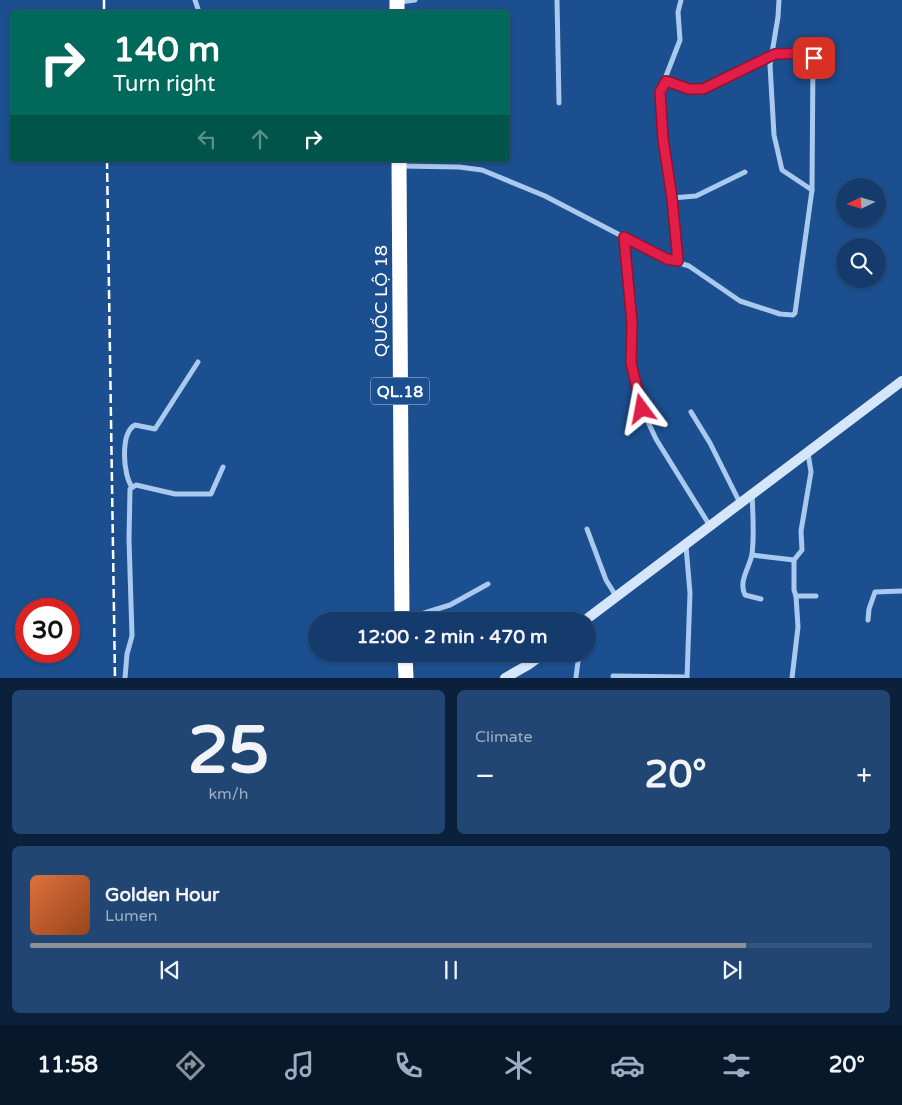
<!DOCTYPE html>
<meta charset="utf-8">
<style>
:root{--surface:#143b6b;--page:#214673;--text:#f1f3f6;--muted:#9dadc1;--line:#33557e;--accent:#8c9099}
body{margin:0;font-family:"Varela Round",sans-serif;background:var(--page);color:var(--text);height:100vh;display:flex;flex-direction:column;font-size:19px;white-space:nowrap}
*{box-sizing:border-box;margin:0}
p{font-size:16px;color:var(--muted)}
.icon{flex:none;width:28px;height:28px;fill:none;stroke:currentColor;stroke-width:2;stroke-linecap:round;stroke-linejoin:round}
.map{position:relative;height:678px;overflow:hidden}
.panel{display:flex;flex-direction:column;gap:12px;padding:12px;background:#0b203b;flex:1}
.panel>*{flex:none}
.banner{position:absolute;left:10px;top:10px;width:500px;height:152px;border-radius:5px;box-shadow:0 1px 4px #0004,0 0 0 1px var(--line);background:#00695c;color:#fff;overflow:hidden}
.needle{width:32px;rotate:265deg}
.tools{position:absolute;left:836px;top:178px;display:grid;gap:10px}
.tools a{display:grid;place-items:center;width:50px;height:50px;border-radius:50%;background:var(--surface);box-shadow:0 1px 4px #0004,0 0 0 1px var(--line);font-size:25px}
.speed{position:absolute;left:15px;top:598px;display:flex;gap:10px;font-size:25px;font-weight:700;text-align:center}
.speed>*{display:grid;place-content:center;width:65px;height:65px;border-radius:50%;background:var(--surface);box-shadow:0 1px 4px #0004,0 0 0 1px var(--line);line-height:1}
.speed .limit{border:8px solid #d22;background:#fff;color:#111}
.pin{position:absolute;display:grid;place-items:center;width:42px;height:42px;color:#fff;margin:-21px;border-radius:10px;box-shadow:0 2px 8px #0006}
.me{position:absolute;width:55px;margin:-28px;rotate:347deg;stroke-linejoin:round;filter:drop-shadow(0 0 4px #0008)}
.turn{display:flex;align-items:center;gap:18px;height:105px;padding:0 20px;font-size:22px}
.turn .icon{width:65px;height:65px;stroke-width:2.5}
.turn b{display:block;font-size:35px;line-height:42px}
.lanes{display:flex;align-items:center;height:48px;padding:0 20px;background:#0003;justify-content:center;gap:25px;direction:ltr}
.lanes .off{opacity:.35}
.big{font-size:38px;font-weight:700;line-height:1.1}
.panel .card{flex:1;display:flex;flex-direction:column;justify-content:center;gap:8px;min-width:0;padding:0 18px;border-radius:8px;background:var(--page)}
.panel .dial{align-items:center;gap:0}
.dial b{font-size:65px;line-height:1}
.song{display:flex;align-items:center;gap:15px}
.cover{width:60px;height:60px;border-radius:8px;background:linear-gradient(135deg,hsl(20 70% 55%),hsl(20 70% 35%))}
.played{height:5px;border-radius:2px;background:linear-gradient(90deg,var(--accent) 85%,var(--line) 85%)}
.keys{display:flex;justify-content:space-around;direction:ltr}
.heat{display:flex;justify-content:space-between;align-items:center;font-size:28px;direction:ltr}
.panel .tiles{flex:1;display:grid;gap:12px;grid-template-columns:1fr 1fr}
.card:last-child{grid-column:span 2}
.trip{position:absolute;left:308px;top:612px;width:288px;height:50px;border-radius:25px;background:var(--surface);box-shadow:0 1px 4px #0004,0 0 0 1px var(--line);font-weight:700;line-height:50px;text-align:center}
.tabs{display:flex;height:80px;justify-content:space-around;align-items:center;background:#08182b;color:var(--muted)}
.tabs .icon{width:35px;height:35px}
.tabs .current{color:var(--accent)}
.tabs b{font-size:22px;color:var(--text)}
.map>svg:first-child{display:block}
</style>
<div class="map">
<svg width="902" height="678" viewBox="0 0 902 678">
<rect width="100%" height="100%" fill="#1b4f8f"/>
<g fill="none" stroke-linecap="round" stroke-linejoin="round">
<g stroke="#a9c9ee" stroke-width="5">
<path d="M 195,0 L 199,12"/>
<path d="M 557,0 L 559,103"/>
<path d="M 779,0 L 778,17 L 770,65 L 774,135 L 782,170 L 812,190"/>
<path d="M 400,2 L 415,0"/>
<path d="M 402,166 L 459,167 L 482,170 L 545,196 L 664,258 L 689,266 L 740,301 L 780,314 L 793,315 L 795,313 L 812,190 L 813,56 L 810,53 L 775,54 L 703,89 L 689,89 L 666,81"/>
<path d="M 672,198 L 696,196 L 745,172"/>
<path d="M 623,237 L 632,323 L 631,363 L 642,409 L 656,439 L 710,526"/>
<path d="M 678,261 C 677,213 664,167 662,120 C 661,110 659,99 661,89 L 680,40 L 678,12 L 681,0"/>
<path d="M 691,412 L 710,443 L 740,503"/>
<path d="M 808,453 L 811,472 L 801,531 L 802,550 L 794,560 L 794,590 L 796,596 L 816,596"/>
<path d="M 132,487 C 123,475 120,433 135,425 L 155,429 L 198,362"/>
<path d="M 752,495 C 753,512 754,538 752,554 C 750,567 738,581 745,595 L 761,599"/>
<path d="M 587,529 L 606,580 L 616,596"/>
<path d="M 686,546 L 690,593 L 687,678"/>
<path d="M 752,555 L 794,560"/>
<path d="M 405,619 L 450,605 L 488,584"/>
<path d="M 868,620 L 869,609 L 875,592 L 902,591"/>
<path d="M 613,676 L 687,677"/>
<path d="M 576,677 L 579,654"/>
<path d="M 125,678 L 127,654 L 132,636 L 129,539 L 130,489 L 136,485 L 175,494 L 211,494 L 223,467"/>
<path d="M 792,678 L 798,627 L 796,596"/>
</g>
<g stroke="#d6e6fa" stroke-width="10">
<path d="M 584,621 L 902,381"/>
<path d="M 505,678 L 528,665 L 543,654"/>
</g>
<g stroke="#fff" stroke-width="15">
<path d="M 397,0 L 397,12"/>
<path d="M 399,160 L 402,621"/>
<path d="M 405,654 L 406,678"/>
</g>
<g stroke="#fff" stroke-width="2.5" stroke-dasharray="9 4" stroke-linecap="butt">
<path d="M 104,0 L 104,12"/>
<path d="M 107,160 L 115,678"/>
</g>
</g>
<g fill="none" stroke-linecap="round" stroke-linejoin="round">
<defs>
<path id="route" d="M 642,409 L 631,363 L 632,323 L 624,237 L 667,259 L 678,261 L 672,198 L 663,139 L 660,92 L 666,81 L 689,89 L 703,89 L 775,54 L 810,53 L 814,58"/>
</defs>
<use href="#route" stroke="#92132f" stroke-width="12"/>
<use href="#route" stroke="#e11d48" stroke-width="9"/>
</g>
<g text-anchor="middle" stroke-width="5" stroke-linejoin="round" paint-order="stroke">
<rect fill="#1b4f8f" stroke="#bbcadd" stroke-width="1" x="371" y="377.5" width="58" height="27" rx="4"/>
<g font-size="16" font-weight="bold" fill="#fff">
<text x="400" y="397">QL.18</text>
</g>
<g font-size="18" fill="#fff" stroke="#1b4f8f">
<text transform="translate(381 301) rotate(-90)" y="6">QUỐC LỘ 18</text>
</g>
</g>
</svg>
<div class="tools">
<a><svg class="needle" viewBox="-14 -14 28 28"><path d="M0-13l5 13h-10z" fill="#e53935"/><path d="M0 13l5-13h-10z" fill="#9dadc1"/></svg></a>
<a><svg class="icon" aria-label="search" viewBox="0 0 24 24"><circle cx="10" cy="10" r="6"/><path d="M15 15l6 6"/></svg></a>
</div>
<div class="speed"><div class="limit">30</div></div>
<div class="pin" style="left:814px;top:58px;background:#d93025"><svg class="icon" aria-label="arrive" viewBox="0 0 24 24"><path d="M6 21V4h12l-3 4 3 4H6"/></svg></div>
<svg class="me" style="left:642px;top:409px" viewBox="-20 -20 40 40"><path d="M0-17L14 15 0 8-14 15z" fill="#e11d48" stroke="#fff" stroke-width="4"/></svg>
<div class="trip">12:00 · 2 min · 470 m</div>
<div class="banner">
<div class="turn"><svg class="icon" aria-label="right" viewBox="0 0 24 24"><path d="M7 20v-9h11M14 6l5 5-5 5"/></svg><div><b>140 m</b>Turn right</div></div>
<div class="lanes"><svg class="icon off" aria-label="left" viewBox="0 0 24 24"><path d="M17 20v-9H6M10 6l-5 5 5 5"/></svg><svg class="icon off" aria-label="ahead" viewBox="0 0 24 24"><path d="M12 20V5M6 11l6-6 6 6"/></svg><svg class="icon" aria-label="right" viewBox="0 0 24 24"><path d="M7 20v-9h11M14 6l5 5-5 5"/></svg></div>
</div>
</div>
<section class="panel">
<div class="tiles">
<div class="card dial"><b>25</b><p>km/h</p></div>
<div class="card"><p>Climate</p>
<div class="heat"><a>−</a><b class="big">20°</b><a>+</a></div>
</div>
<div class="card">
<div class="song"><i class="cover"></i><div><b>Golden Hour</b><p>Lumen</p></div></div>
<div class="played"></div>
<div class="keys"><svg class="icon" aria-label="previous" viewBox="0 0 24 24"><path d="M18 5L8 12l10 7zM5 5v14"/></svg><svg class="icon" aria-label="pause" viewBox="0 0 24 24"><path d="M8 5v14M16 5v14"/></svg><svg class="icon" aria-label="next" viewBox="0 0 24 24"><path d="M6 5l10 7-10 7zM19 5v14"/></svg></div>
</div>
</div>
</section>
<nav class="tabs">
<b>11:58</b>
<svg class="icon current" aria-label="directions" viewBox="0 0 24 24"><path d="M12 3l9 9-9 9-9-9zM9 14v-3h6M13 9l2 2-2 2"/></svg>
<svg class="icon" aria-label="music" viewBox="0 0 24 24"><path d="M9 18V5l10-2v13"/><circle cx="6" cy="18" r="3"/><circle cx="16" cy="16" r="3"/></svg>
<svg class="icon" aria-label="phone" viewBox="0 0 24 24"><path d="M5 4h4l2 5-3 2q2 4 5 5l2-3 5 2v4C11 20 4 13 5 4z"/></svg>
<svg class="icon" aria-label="climate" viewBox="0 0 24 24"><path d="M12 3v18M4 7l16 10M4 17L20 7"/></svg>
<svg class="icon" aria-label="car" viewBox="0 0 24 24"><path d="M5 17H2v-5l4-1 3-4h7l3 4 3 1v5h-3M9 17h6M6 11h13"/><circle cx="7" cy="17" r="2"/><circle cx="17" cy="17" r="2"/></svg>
<svg class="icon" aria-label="filters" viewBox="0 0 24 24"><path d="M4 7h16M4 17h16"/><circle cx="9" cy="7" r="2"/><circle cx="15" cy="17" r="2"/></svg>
<b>20°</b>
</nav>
